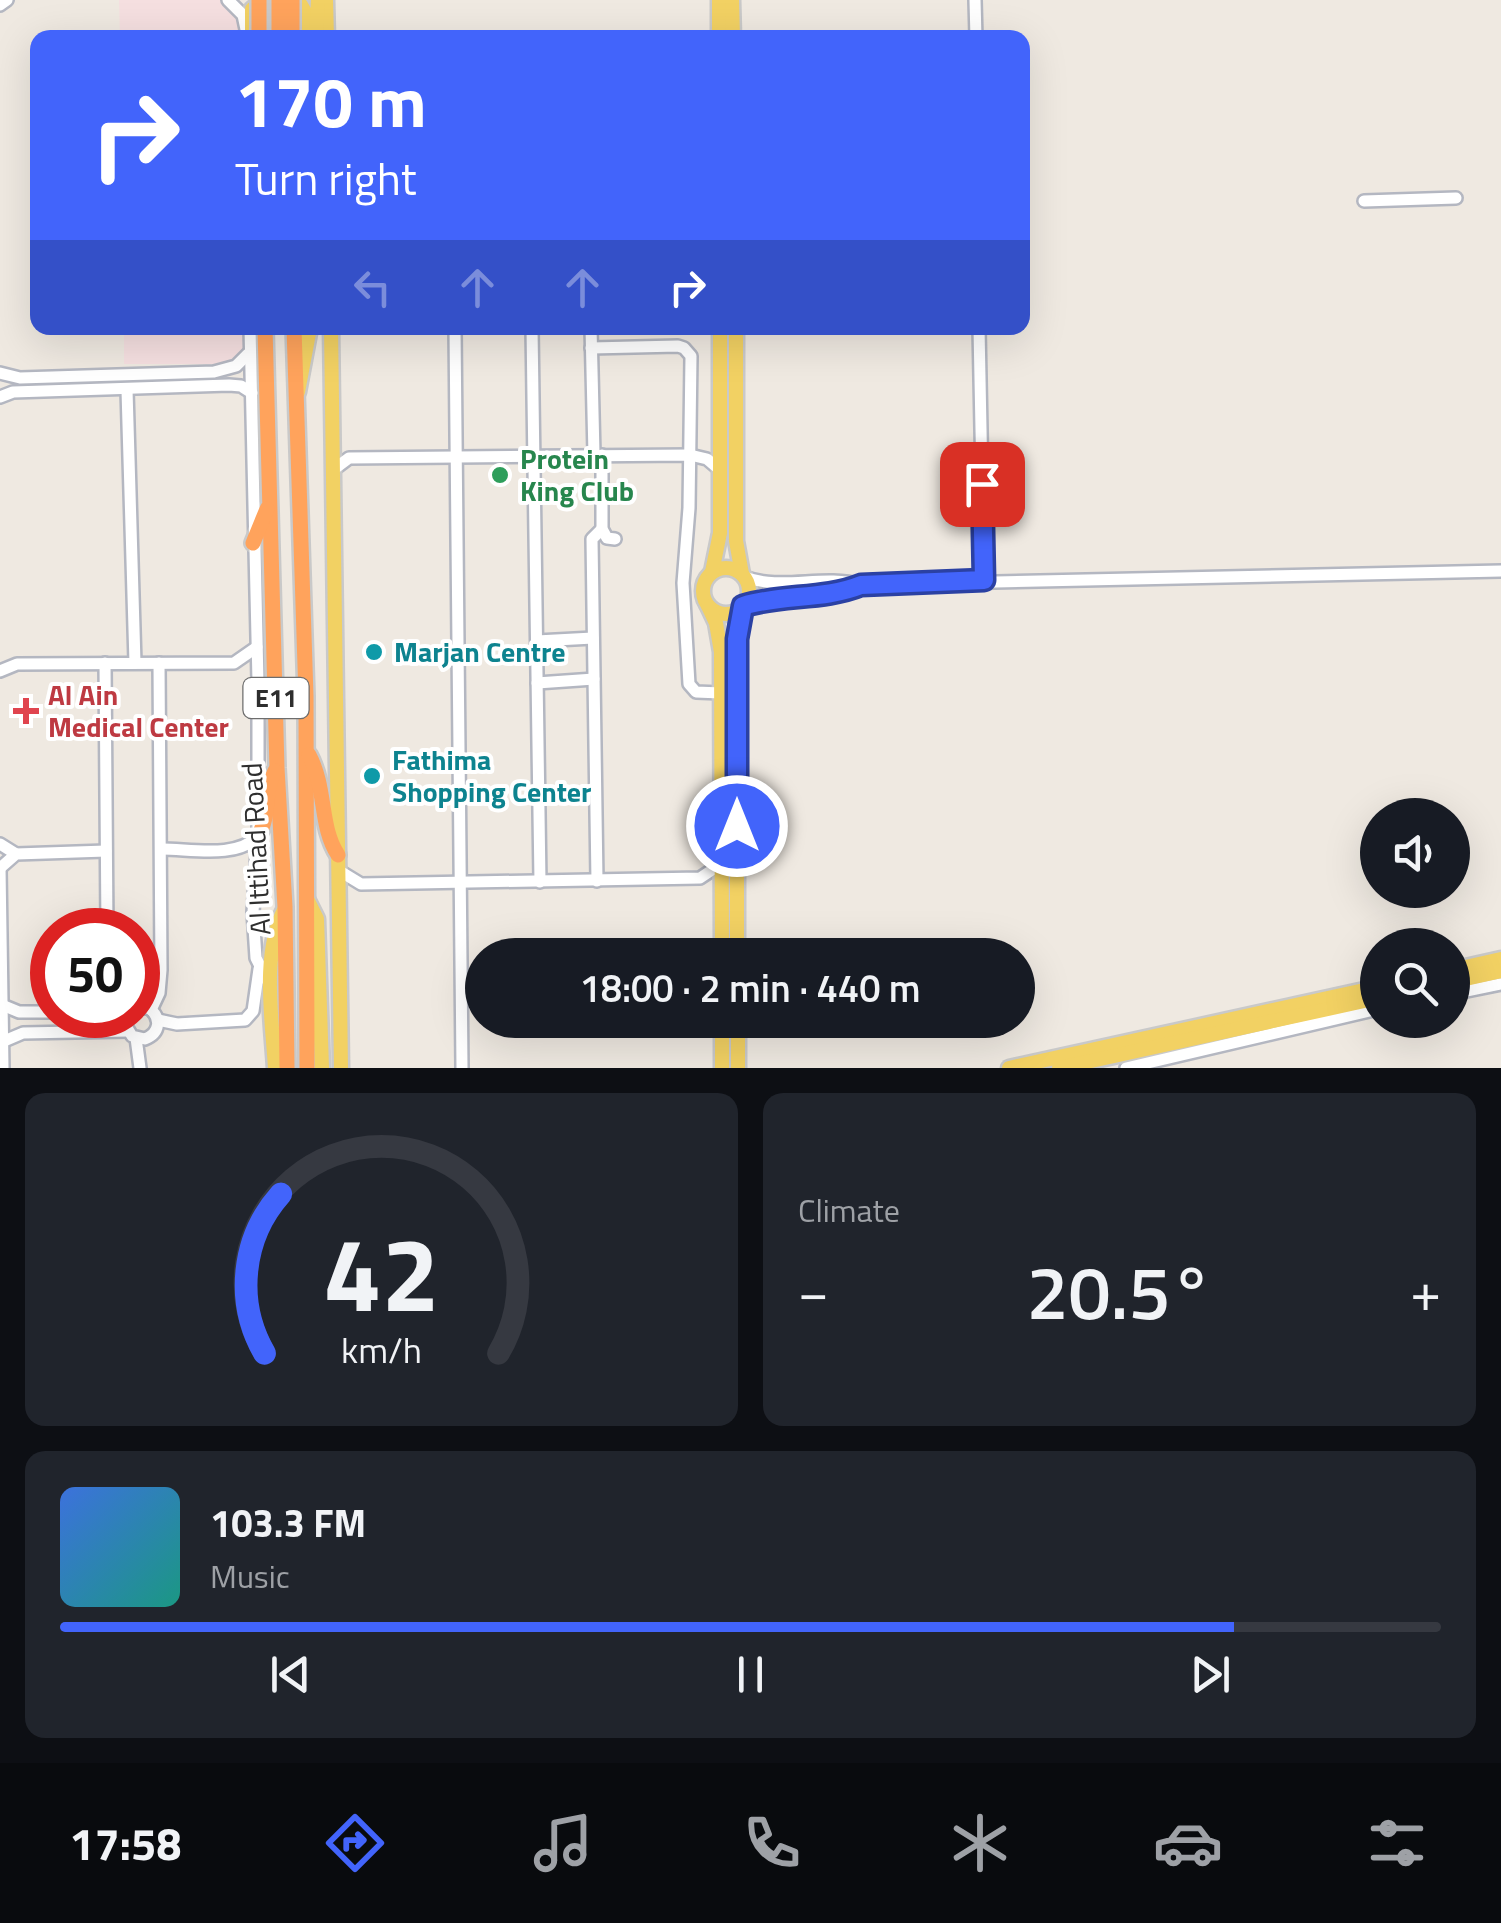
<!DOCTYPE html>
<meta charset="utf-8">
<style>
:root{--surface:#171b24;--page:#20242c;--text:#f1f3f6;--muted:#9ea1a6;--line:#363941;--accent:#4264fb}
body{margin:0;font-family:"Titillium Web",sans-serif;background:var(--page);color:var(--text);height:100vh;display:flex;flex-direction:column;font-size:38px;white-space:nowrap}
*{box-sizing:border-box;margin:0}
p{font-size:32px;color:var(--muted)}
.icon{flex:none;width:55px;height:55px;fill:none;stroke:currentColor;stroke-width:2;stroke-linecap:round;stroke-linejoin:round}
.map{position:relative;height:1068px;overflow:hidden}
.details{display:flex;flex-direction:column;gap:25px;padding:25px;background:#0d0f14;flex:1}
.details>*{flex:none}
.top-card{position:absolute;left:30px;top:30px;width:1000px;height:305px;border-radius:20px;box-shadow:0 10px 40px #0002;background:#4264fb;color:#fff;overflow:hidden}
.tools{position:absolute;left:1360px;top:798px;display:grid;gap:20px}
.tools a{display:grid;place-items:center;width:110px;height:110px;border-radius:50%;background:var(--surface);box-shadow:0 10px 40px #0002;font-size:50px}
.speed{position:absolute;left:30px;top:908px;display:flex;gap:20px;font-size:50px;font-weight:700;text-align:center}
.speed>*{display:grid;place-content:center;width:130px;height:130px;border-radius:50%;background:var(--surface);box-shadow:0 10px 40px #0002;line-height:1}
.speed .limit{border:15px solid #d22;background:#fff;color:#111}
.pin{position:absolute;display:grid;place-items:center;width:85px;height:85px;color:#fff;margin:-42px;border-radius:20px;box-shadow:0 5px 15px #0006}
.me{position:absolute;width:110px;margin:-55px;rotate:0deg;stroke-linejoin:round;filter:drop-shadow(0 0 8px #0008)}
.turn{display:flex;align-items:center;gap:35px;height:210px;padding:0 40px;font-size:45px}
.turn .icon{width:130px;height:130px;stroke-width:2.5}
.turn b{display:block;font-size:70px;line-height:85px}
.lanes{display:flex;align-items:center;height:95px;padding:0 40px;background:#0003;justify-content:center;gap:50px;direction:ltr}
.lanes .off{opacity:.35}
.big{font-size:75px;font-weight:600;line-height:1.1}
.details .widget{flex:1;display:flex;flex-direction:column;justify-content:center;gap:15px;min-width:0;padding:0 35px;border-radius:20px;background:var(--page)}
.details .dial{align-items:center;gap:0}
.dial svg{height:260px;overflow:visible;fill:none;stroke:var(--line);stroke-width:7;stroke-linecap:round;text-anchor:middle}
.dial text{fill:var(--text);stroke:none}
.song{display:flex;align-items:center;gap:30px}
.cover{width:120px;height:120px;border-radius:15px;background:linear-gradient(135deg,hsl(220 70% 55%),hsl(170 70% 35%))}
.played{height:10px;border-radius:5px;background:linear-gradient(90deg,var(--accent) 85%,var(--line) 85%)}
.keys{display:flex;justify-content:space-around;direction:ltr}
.heat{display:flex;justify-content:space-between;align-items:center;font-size:55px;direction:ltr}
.details .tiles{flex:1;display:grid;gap:25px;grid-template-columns:1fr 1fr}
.widget:last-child{grid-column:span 2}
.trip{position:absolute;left:465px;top:938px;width:570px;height:100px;border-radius:50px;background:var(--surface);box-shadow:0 10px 40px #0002;font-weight:600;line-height:100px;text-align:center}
.dock{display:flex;height:160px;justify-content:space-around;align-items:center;background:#090b0e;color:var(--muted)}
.dock .icon{width:70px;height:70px}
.dock .current{color:var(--accent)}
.dock b{font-size:45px;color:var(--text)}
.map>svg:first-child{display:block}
</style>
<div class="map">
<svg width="1501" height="1068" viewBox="0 0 1501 1068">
<rect width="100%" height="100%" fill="#efe9e1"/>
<g fill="#f5dfe0">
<path d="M 119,0 L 230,0 L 245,5 L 253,13 L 263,37 L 120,37 Z"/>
<path d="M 124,328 L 269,328 L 265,358 L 253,364 L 124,364 Z"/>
</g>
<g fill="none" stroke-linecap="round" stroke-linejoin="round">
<defs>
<g id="minor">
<path d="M 228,0 L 243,15 L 247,34"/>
<path d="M 975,0 L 976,38"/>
<path d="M 0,5 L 7,0"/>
<path d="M 1364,201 L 1456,198"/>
<path d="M 250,328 L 258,682 L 258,836 L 253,912 L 256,958 L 271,988"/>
<path d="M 455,328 L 462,1068"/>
<path d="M 532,328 L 540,882"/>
<path d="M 591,328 L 594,455"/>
<path d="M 979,328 L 984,581"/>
<path d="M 591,348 L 678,346 L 684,348 L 691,356 L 689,508 L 683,583 L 689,684 L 696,692 L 721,693"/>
<path d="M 0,373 L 20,378 L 214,372 L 236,366 L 248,354"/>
<path d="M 127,390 L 135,663"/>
<path d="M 0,397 L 13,392 L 229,385 L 241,386 L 252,393"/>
<path d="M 602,455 L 602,529 L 607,538 L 615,539"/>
<path d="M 333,470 L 349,458 L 690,455 L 707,459 L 720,470"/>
<path d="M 744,577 C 782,591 823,574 861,585 L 1501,571"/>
<path d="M 743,606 C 781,593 823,600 861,585"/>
<path d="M 537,641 L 593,638"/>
<path d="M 105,663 L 107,930"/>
<path d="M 0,671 L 17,664 L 234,663 L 257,647"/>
<path d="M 537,683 L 594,679"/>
<path d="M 0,844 L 16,854"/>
<path d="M 162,849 C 191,849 237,859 258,836"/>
<path d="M 0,868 L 3,1068"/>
<path d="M 0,868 L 16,854 L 106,851"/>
<path d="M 338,870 L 361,884 L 700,878 L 721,864"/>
<path d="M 597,881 L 592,539 L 602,529"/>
<path d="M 1452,994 L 1501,984"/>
<path d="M 2,1005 L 19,1012 L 52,1012"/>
<path d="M 151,1010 L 159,993 L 161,970 L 159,663"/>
<path d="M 128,1015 L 126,1026 L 132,1036 L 145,1039 C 160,1033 162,1018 149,1008 L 138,1008"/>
<path d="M 158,1020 L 177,1024 L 245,1020 L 253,1011 L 259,969"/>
<path d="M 136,1038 L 140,1068"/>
<path d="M 2,1042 L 23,1033 L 128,1031"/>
<path d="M 1126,1068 L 1378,1009"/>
</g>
<g id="major">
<path d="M 326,0 L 327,38"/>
<path d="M 719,0 L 719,38"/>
<path d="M 732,0 L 733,38"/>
<path d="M 252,38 L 252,9 L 260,3 L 301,5 L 305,12 L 305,38"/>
<path d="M 316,38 L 318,0"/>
<path d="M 331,328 L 341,1068"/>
<path d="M 736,328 L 736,541 L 742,574"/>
<path d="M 298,392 L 310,328"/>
<circle cx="726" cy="591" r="23"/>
<path d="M 712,572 L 720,533 L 720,328"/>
<path d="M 708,606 L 716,623 L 721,652 L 722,955"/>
<path d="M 307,899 L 317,919 L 322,1068"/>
<path d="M 737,955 L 737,639 L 742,608"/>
<path d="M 1452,970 L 1501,959"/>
<path d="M 1452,982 L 1501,971"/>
<path d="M 722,1020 L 722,1068"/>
<path d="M 738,1020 L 738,1068"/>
<path d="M 275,1068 C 272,1018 261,953 285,908"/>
<path d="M 1009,1068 L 1378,987"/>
<path d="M 1059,1068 L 1378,998"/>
</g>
<g id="highway">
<path d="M 265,328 L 277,768 L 285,907 L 287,1068"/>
<path d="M 294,328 L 306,696 L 307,1068"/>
<path d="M 253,543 L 267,509"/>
<path d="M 309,755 C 327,789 319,826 338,855"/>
<path d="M 258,836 C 271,815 263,792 275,771"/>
</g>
</defs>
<use href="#minor" stroke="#b4b7c1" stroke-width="16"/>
<use href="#major" stroke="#c9c9c9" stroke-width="19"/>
<use href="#highway" stroke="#c9c9c9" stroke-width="20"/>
<use href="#minor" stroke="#fff" stroke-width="11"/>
<use href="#major" stroke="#f2d163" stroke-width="14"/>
<use href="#highway" stroke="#ffa35c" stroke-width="15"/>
<defs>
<g id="highway-bridge">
<path d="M 259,0 L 259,38"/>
<path d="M 279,0 L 279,38"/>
<path d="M 292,0 L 292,38"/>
</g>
</defs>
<use href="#highway-bridge" stroke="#c9c9c9" stroke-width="20" stroke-linecap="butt"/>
<use href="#highway-bridge" stroke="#ffa35c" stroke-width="15"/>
</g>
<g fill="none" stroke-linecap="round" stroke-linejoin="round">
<defs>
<path id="route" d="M 737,826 L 737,639 L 743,606 C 781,594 824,600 861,585 L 984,580 L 982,484"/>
</defs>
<use href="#route" stroke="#2b41a3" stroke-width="25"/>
<use href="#route" stroke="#4264fb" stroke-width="18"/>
</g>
<circle fill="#2e9e5b" stroke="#fff" stroke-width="4" cx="500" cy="475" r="10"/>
<g fill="#0f9aa8" stroke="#fff" stroke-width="4">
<circle cx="374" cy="652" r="10"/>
<circle cx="372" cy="776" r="10"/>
</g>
<path fill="#e0444e" stroke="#fff" stroke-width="4" d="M21 696h10v10h10v10h-10v10h-10v-10h-10v-10h10z"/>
<g text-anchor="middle" stroke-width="8" stroke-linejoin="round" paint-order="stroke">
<rect fill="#fff" stroke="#6d6d6d" stroke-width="2.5" x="243.5" y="678" width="65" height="40" rx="8"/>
<g font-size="25" font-weight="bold" fill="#2e2e2e">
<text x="276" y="707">E11</text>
</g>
<g font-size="28" font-weight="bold" fill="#27864d" stroke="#fff" text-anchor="start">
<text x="520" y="469">Protein<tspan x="520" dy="32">King Club</tspan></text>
</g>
<g font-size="28" font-weight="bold" fill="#0d838f" stroke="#fff" text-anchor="start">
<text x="394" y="662">Marjan Centre</text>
<text x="392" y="770">Fathima<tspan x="392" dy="32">Shopping Center</tspan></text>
</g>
<g font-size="28" font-weight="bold" fill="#be3a42" stroke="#fff" text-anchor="start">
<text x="48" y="705">Al Ain<tspan x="48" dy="32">Medical Center</tspan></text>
</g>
<g font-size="28" fill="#2e2e2e" stroke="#fff">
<text transform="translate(256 849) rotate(-93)" y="10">Al Ittihad Road</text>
</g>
</g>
</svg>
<div class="tools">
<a><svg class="icon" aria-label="sound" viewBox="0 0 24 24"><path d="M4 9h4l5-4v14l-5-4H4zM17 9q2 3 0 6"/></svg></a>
<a><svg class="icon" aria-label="search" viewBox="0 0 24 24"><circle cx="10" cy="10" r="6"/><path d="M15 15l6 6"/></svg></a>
</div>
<div class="speed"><div class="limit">50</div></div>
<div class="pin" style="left:982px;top:484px;background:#d93025"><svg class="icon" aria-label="arrive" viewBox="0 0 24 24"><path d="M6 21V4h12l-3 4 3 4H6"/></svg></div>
<svg class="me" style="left:737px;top:826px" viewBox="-20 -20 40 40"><circle r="17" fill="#4264fb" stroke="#fff" stroke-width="3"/><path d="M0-11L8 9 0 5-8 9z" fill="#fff"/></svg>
<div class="trip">18:00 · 2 min · 440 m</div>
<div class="top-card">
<div class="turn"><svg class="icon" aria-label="right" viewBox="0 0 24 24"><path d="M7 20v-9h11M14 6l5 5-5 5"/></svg><div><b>170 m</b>Turn right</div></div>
<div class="lanes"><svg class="icon off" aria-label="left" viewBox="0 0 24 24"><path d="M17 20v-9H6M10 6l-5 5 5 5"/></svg><svg class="icon off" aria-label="ahead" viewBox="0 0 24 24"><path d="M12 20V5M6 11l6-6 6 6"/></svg><svg class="icon off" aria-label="ahead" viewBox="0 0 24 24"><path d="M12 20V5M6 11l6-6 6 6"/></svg><svg class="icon" aria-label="right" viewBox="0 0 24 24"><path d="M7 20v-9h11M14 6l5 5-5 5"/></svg></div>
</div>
</div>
<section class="details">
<div class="tiles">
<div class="widget dial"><svg viewBox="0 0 100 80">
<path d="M14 69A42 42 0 1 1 86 69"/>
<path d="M14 69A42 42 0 0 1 19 20" stroke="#4264fb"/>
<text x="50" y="56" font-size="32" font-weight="700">42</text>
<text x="50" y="72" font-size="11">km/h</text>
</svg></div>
<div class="widget"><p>Climate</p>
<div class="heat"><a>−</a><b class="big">20.5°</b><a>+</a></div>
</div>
<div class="widget">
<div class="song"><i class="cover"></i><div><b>103.3 FM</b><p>Music</p></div></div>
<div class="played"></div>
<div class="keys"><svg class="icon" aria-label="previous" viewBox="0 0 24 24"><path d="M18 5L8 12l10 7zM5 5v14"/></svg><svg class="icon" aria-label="pause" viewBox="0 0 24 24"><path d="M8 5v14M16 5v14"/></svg><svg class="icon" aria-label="next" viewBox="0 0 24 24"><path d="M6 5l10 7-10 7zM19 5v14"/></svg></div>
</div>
</div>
</section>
<nav class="dock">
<b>17:58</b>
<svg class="icon current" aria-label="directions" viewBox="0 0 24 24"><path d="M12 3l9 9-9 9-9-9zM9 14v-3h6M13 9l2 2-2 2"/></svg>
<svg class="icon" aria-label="music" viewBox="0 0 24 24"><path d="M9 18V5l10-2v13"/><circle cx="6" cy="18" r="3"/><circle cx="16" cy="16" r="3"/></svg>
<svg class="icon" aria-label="phone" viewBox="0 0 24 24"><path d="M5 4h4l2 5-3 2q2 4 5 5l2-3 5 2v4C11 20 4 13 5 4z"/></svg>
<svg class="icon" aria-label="climate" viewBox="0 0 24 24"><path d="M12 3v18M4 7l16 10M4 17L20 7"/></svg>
<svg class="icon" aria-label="car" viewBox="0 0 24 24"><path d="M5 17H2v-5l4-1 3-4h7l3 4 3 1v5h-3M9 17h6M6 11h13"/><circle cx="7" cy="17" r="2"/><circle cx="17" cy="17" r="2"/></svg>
<svg class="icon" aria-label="filters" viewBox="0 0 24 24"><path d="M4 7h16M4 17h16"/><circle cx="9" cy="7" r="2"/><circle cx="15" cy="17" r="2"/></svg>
</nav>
